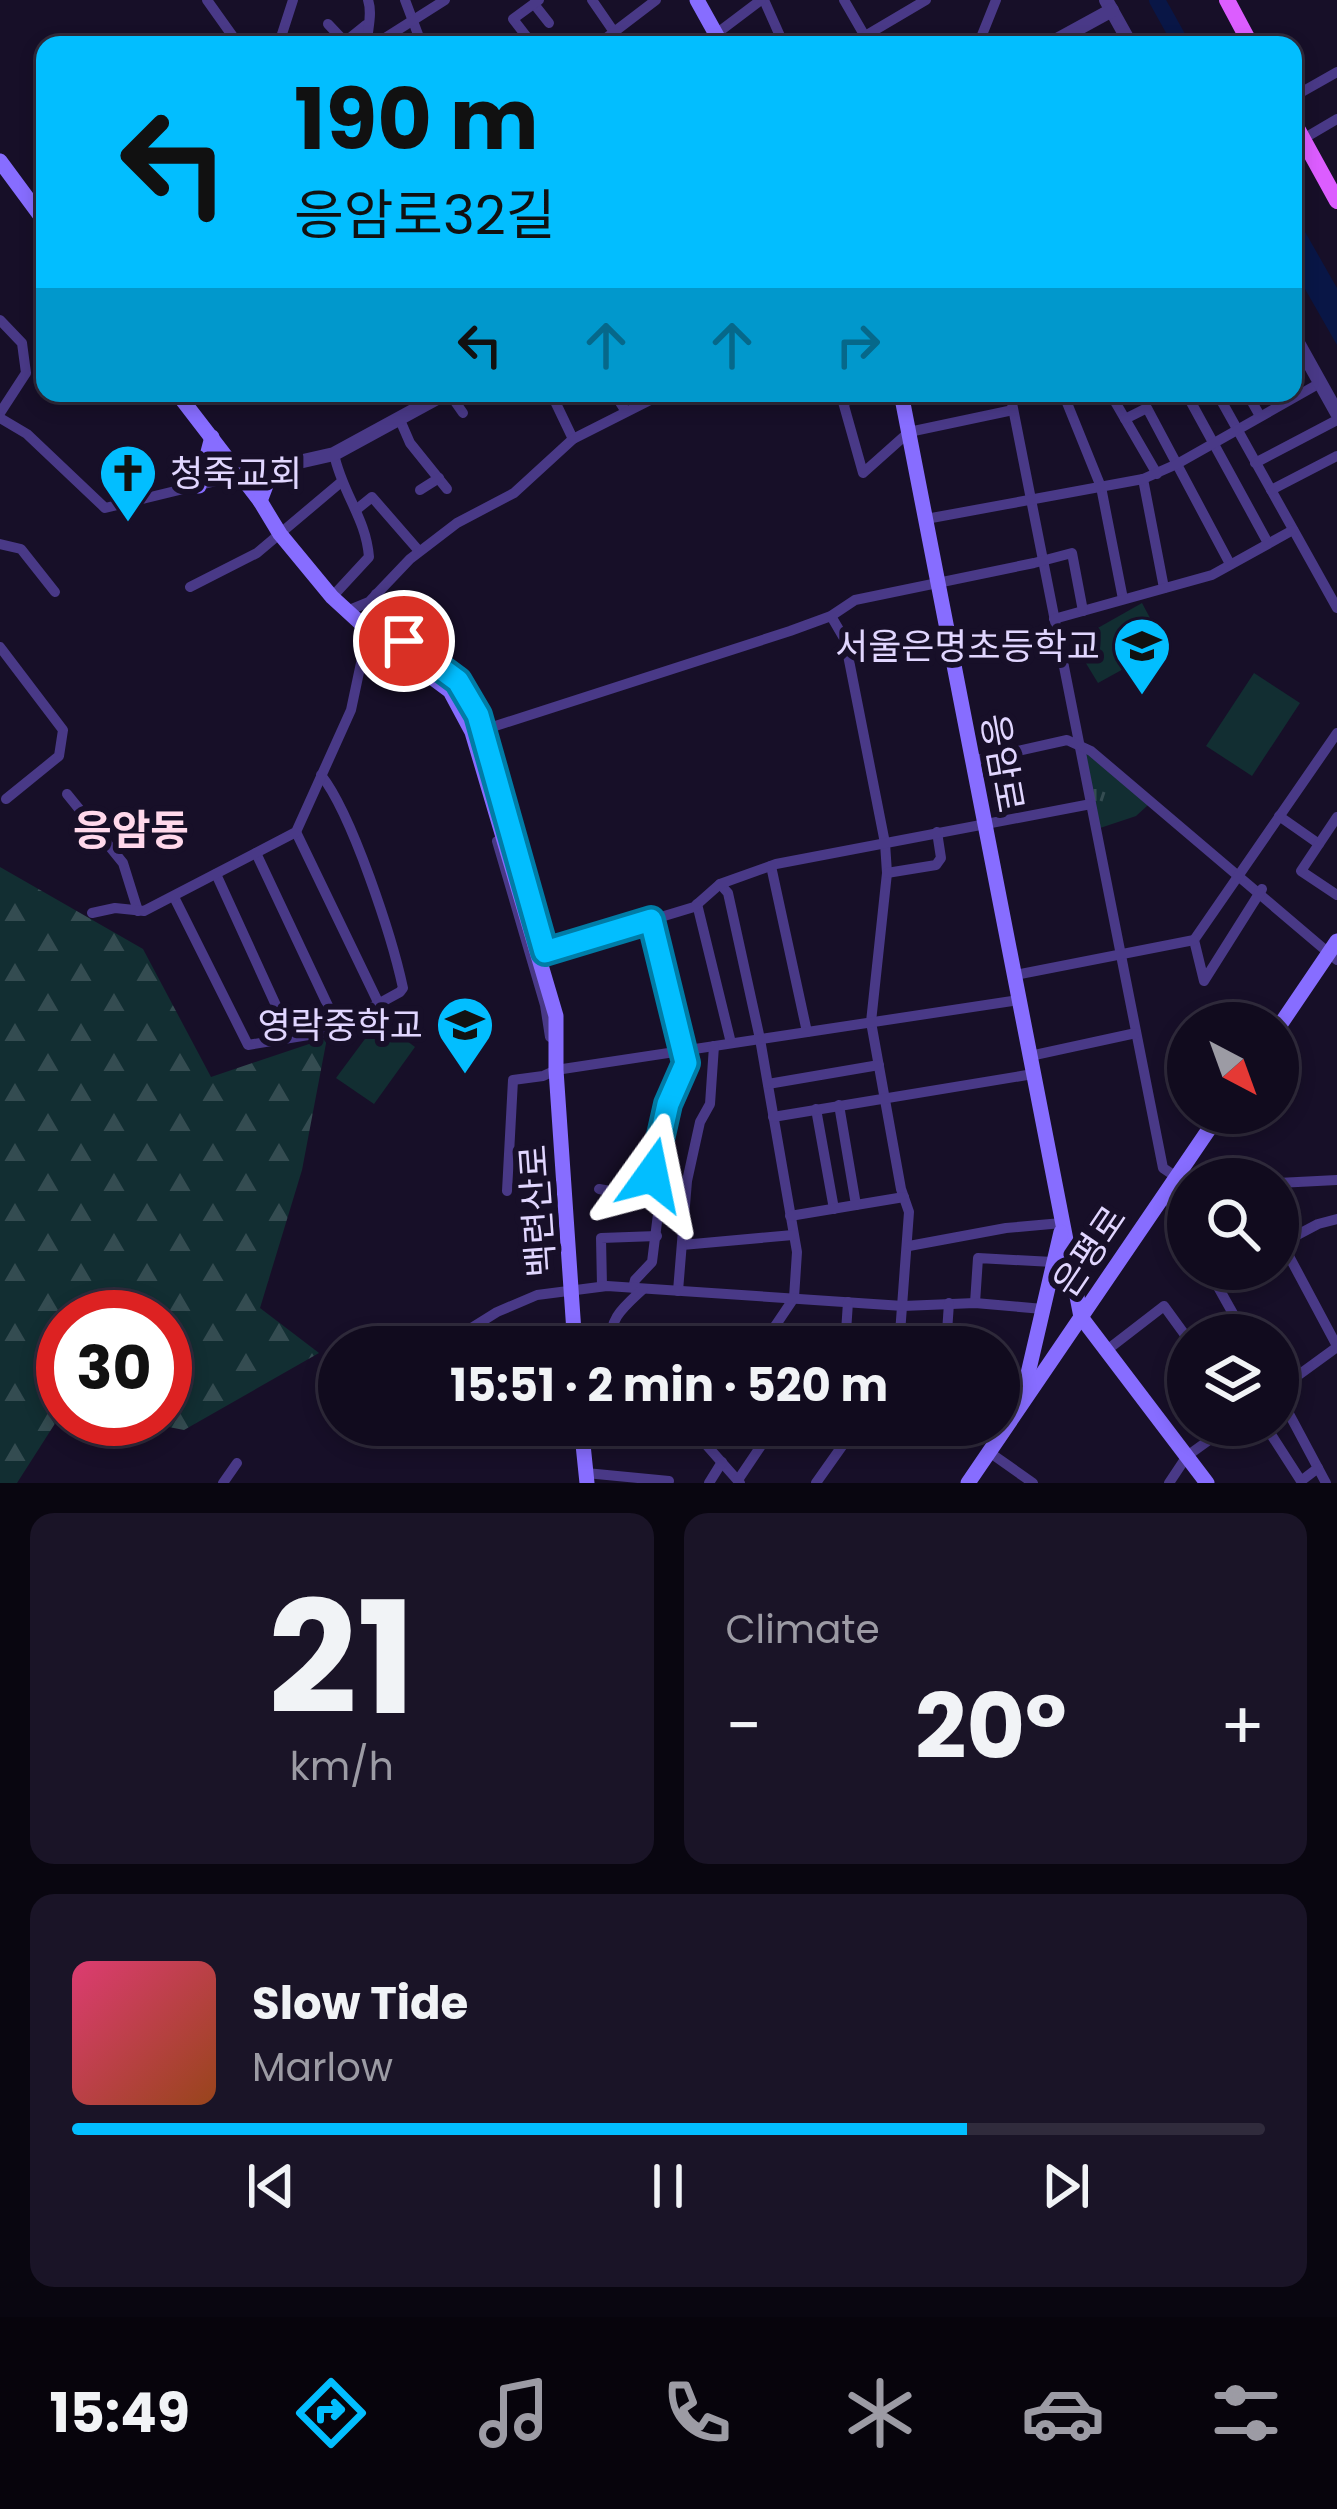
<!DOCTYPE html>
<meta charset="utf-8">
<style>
:root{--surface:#110b1e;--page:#1a1427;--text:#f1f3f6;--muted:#9c9ba4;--line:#302b3c;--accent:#02beff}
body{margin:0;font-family:Poppins,"Noto Sans KR",sans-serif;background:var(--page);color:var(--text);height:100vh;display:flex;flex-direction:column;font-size:45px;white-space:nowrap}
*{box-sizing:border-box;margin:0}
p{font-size:39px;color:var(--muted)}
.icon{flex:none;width:66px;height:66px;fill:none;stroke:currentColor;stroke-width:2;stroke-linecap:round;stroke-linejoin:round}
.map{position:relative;height:1483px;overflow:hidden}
.details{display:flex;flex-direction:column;gap:30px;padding:30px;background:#090610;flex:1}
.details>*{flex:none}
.guide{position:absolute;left:36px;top:36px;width:1266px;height:366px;border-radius:24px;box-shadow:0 6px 18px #0003,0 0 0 3px var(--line);background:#02beff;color:#111;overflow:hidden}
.needle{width:78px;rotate:139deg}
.controls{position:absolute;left:1167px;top:1002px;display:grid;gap:24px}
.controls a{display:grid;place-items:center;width:132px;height:132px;border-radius:50%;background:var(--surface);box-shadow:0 6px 18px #0003,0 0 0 3px var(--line);font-size:60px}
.speed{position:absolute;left:36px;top:1290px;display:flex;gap:24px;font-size:60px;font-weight:700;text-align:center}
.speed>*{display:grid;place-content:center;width:156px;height:156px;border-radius:50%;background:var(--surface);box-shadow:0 6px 18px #0003,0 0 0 3px var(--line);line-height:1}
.speed .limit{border:18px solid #d22;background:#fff;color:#111}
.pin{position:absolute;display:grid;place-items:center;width:102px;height:102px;color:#fff;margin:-51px;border:6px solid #fff;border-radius:50%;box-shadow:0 3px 12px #0007}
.me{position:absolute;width:132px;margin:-66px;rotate:12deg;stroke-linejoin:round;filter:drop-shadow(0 0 9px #0008)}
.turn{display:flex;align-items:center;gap:42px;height:252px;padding:0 60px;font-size:54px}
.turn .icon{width:156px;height:156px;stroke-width:2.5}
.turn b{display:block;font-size:84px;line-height:102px}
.lanes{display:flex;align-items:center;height:114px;padding:0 60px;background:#0003;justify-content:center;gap:60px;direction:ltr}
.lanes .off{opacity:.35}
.big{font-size:90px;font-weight:700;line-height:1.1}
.details .tile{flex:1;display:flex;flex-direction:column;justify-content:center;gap:18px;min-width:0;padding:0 42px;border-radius:24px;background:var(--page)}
.details .dial{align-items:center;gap:0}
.dial b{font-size:156px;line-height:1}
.song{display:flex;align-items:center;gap:36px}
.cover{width:144px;height:144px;border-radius:18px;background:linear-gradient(135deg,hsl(340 70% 55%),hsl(20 70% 35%))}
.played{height:12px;border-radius:6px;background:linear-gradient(90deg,var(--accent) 75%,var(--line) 75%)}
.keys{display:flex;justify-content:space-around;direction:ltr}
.heat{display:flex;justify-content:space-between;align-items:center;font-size:66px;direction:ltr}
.details .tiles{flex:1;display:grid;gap:30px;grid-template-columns:1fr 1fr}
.tile:last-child{grid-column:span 2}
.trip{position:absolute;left:318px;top:1326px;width:702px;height:120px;border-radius:60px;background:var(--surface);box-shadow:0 6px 18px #0003,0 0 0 3px var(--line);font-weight:700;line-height:120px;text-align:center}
.tab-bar{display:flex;height:192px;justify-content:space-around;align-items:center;background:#07040c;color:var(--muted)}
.tab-bar .icon{width:84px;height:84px}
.tab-bar .on{color:var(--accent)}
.tab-bar b{font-size:54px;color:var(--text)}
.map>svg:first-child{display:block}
</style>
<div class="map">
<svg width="1337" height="1483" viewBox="0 0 1337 1483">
<defs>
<pattern id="grass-tufts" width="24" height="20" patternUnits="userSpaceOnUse" patternTransform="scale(3)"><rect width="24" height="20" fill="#122e32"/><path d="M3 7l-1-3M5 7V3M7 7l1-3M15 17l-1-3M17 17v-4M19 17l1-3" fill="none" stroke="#344c51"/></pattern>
<pattern id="forest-firs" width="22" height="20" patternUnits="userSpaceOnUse" patternTransform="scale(3)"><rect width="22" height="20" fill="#122e32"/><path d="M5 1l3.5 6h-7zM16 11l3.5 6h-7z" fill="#344c51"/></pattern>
</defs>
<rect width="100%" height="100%" fill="#170f28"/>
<path fill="url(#grass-tufts)" d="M 1084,754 L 1088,754 L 1148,805 L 1136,816 L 1100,828 Z"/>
<path fill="url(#forest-firs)" d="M 0,867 L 143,949 L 211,1077 L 327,1038 L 302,1170 L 260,1308 L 319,1353 L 184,1430 L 128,1419 L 165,1419 L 165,1317 L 63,1317 L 63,1411 L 17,1483 L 0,1483 Z"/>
<g fill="#122e32">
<path d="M 1142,603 L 1165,646 L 1098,683 L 1073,642 Z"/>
<path d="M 1254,673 L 1300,703 L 1252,776 L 1206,746 Z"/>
<path d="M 379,1020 L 415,1047 L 374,1104 L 336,1078 Z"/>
</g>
<path fill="#091646" d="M 1293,219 L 1300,223 L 1337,288 L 1337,345 L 1293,268 Z"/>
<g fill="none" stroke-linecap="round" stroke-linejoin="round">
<path stroke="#091646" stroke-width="16" d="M 1157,0 L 1182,45"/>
<g stroke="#493987" stroke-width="10">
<path d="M 207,0 L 239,45"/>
<path d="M 405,0 L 422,45"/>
<path d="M 592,0 L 623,45"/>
<path d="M 764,0 L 784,45"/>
<path d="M 844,0 L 870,45"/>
<path d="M 534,4 L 549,23"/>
<path d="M 328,24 L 345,42 L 366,25"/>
<path d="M 282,34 L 293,0"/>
<path d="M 716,34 L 761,0"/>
<path d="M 865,36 L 926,0"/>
<path d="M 367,45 C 367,30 373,14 368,0"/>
<path d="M 374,45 L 445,0"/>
<path d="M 525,45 L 530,41 L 513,19 L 539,0"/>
<path d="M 597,45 L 656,0"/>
<path d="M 978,45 L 996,0"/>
<path d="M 1293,97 L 1337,72"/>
<path d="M 1303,139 L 1337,119"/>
<path d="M 0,320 L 22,343 L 26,373 L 0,413"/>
<path d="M 449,393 L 463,413"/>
<path d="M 551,393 L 573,439"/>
<path d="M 614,393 L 625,410"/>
<path d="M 875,393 L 843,402 L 863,473 L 909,432 L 1013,410"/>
<path d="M 1010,393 L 1163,1168 L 1188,1185"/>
<path d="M 1063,393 L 1101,487 L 1123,599"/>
<path d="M 1110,393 L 1157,474"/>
<path d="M 1186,393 L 1268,543"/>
<path d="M 1217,393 L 1337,608"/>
<path d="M 1247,393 L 1260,416"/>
<path d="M 0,418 L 27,434 L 105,508 L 241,475"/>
<path d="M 1125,419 L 1147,408 L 1230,564"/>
<path d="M 400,420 L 410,443 L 447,489"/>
<path d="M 1255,463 L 1337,420"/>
<path d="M 1143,479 L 1164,588"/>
<path d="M 420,490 L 439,478"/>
<path d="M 1271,490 L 1337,456"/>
<path d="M 356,510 L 372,497 L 419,551"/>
<path d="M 926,519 L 1143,479 L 1177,464 L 1320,383"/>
<path d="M 0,544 L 21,549 L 55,592"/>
<path d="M 190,587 L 257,553 L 340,483"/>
<path d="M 376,594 C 387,633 416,625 429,658"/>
<path d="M 332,597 L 369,557 C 366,518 342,493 334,454"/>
<path d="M 347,611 L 369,602 L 410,559 L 457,523 L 514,493 L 573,439 L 664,393"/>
<path d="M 831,616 L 845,640 L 885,843 L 887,873 L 871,1022 L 901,1189 L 909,1212 L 899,1347"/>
<path d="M 1054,619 L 1212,575 L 1293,530"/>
<path d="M 0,647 L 63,730 L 59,756 L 6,799"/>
<path d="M 483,730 L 790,631 L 831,616 L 855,600 L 1034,563 L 1072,553 L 1083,611"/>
<path d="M 972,761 L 1067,740 L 1091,751 L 1337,960"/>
<path d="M 67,794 L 123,863 L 138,911"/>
<path d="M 1279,816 L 1319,844"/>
<path d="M 1337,817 L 1301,871 L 1337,895"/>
<path d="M 296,832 L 378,1002"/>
<path d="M 497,841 L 545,1005 L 550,1037"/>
<path d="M 256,853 L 338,1027"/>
<path d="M 771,866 L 807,1032"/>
<path d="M 887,873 L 936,865 L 941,858 L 937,832"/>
<path d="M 216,874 L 290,1036"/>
<path d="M 720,884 L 728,893 L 760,1039 L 797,1252 L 794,1298 L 761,1347"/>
<path d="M 1262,889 L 1204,981 L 1194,940 L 1337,733"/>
<path d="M 174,897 L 248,1045 L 327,1032 L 400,992 L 403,988 C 392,937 352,814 321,775"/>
<path d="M 697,904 L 731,1043"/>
<path d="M 92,913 L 115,908 L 144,911 L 296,832 L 351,710 L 368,630 L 385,630 L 458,681 L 478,715 L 545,951"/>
<path d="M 545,952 L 694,907 L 720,884 L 776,864 L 1091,804"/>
<path d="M 1015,975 L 1194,940"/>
<path d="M 1030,1056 L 1136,1033"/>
<path d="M 768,1084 L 879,1065"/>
<path d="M 839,1105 L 856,1205"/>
<path d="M 816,1109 L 834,1209"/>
<path d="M 773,1117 L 1033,1074"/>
<path d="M 1278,1183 L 1337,1180"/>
<path d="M 599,1189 L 650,1198"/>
<path d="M 507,1191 L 513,1080 L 543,1076 L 556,1070 L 1019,1000"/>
<path d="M 1165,1194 L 1188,1234"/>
<path d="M 650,1198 L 658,1139 L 686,1063 L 651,920"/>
<path d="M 790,1216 L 904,1197"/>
<path d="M 1337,1219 L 1318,1224 L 1282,1243 L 1337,1346"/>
<path d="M 682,1245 L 793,1235"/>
<path d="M 909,1246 L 1006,1228 L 1062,1223"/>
<path d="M 1208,1269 L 1245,1335"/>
<path d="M 602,1286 L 601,1238 L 657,1236"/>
<path d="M 633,1288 L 635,1280 L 652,1262 L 659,1206 L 650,1198"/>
<path d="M 678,1291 L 687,1181 L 700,1122 L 710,1104 L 714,1046"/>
<path d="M 975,1303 L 978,1258 L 1053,1262"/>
<path d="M 774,1327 L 796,1347"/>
<path d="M 451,1347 L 465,1332 L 497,1312 L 537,1295 L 607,1286 L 903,1306 L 975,1303 L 1043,1309"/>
<path d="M 616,1347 L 612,1345 C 607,1319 625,1306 643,1289"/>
<path d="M 721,1347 L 762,1346"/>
<path d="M 845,1347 L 848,1302"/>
<path d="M 946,1347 L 949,1303"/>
<path d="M 1107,1350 L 1164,1306 L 1188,1339"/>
<path d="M 1278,1390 L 1337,1347"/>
<path d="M 1278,1393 L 1326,1483"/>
<path d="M 999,1397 L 1019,1407"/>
<path d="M 681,1425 L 694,1431 L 740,1483"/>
<path d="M 1265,1425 L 1301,1481 L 1318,1468"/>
<path d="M 379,1437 L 421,1433 L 443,1425"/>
<path d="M 989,1452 L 1033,1483"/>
<path d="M 586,1473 L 669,1481"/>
<path d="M 738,1480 L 775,1425"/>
<path d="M 223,1483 L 237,1463"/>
<path d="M 709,1483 L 722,1462"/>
<path d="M 816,1483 L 857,1425"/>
<path d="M 1169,1483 L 1187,1456 L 1230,1425"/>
</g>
<g stroke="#493987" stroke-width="14">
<path d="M 1106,0 L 1131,45"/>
<path d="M 1048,45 L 1112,10"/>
<path d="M 1293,334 L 1337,413"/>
<path d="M 241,475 L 334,454 L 446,393"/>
</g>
<g stroke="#876dff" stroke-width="15">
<path d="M 697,0 L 722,45"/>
<path d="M 0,161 L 45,222"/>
<path d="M 177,393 L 260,501 L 280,534 L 332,597 L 368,630 L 450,691 L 472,732 L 556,1016 L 556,1070 L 575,1347"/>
<path d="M 901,393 L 1081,1317 L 1207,1483"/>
<path d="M 199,486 L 212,437"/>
<path d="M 260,501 L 273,467"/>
<path d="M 1278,1028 L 1337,941"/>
<path d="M 1023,1395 L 1061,1232"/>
<path d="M 581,1425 L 587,1483"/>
<path d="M 968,1483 L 1220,1113"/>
</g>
<g stroke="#dc5dff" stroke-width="16">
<path d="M 1227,0 L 1251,45"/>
<path d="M 1293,121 L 1337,201"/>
</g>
</g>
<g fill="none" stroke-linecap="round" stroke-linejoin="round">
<defs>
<path id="route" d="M 404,641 L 458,681 L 478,715 L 545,952 L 651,920 L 686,1063 L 668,1104 L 652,1175"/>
</defs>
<use href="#route" stroke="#017ca6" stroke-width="30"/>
<use href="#route" stroke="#02beff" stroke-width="21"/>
</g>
<defs>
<symbol id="church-pin" viewBox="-11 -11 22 30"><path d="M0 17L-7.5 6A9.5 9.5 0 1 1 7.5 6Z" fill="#02beff" stroke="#170f28"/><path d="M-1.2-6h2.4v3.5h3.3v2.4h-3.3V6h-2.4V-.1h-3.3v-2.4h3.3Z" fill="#111"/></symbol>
<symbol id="school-pin" viewBox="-11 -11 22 30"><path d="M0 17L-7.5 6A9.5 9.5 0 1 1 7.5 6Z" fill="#02beff" stroke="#170f28"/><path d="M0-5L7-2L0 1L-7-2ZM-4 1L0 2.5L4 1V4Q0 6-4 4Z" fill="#111"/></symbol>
</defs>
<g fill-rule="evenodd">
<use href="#church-pin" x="95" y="440" width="66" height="90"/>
<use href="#school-pin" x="1109" y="613" width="66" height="90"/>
<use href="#school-pin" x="432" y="992" width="66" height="90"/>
</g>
<g text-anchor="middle" stroke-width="12" stroke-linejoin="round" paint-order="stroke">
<g font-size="36" fill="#e1d6ff" stroke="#170f28" text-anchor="end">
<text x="170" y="486" text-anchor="start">청죽교회</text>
<text x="1100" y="659">서울은명초등학교</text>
<text x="423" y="1038">영락중학교</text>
</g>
<g font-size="36" fill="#e1d6ff" stroke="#170f28">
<text transform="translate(1003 763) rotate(80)" y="13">응암로</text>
<text transform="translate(537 1211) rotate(-94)" y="13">백련산로</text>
<text transform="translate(1089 1251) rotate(-56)" y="13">은평로</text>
</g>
<g font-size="42" font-weight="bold" fill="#ffd8eb" stroke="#170f28">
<text x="131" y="845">응암동</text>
</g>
</g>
</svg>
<div class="controls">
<a><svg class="needle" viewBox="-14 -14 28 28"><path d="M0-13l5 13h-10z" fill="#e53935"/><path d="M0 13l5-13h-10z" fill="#9c9ba4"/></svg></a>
<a><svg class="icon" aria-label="search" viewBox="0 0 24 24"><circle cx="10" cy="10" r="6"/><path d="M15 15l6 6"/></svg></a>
<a><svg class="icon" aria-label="layers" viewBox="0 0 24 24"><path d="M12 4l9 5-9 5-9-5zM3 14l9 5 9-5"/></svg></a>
</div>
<div class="speed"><div class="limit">30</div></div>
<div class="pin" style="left:404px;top:641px;background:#d93025"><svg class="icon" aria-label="arrive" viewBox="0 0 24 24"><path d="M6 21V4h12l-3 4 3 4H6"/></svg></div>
<svg class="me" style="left:652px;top:1175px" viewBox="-20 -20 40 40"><path d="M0-17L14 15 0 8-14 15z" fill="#02beff" stroke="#fff" stroke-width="4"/></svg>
<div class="trip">15:51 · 2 min · 520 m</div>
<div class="guide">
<div class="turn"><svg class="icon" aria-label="left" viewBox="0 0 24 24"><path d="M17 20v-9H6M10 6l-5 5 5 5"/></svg><div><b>190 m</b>응암로32길</div></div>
<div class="lanes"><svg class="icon" aria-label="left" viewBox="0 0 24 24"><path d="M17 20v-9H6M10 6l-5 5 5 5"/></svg><svg class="icon off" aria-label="ahead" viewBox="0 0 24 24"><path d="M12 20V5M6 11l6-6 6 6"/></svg><svg class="icon off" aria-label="ahead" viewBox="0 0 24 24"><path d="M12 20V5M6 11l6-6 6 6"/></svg><svg class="icon off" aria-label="right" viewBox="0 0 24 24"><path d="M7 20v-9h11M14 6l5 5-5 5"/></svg></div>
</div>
</div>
<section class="details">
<div class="tiles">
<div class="tile dial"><b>21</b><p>km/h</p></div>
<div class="tile"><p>Climate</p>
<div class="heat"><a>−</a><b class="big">20°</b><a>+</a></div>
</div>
<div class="tile">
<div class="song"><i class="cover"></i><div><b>Slow Tide</b><p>Marlow</p></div></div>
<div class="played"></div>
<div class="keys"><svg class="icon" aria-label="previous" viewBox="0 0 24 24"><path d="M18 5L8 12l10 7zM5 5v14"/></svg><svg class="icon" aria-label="pause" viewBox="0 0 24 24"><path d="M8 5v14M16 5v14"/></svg><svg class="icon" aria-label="next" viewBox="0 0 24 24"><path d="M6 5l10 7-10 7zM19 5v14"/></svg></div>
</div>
</div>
</section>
<nav class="tab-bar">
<b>15:49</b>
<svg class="icon on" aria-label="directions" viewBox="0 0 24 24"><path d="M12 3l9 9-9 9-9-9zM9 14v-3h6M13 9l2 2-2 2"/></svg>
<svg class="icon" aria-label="music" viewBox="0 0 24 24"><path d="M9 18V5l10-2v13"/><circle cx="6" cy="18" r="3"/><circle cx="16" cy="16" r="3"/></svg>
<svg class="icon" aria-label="phone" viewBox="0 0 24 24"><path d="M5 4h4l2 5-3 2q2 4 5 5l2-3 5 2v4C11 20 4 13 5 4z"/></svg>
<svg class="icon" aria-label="climate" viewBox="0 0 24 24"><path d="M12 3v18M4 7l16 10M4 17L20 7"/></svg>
<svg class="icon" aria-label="car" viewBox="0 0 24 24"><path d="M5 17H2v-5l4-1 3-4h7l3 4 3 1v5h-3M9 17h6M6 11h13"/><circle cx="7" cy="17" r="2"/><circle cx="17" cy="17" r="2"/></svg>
<svg class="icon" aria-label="filters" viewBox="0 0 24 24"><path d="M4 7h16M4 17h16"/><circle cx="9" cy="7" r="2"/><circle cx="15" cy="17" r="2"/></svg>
</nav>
